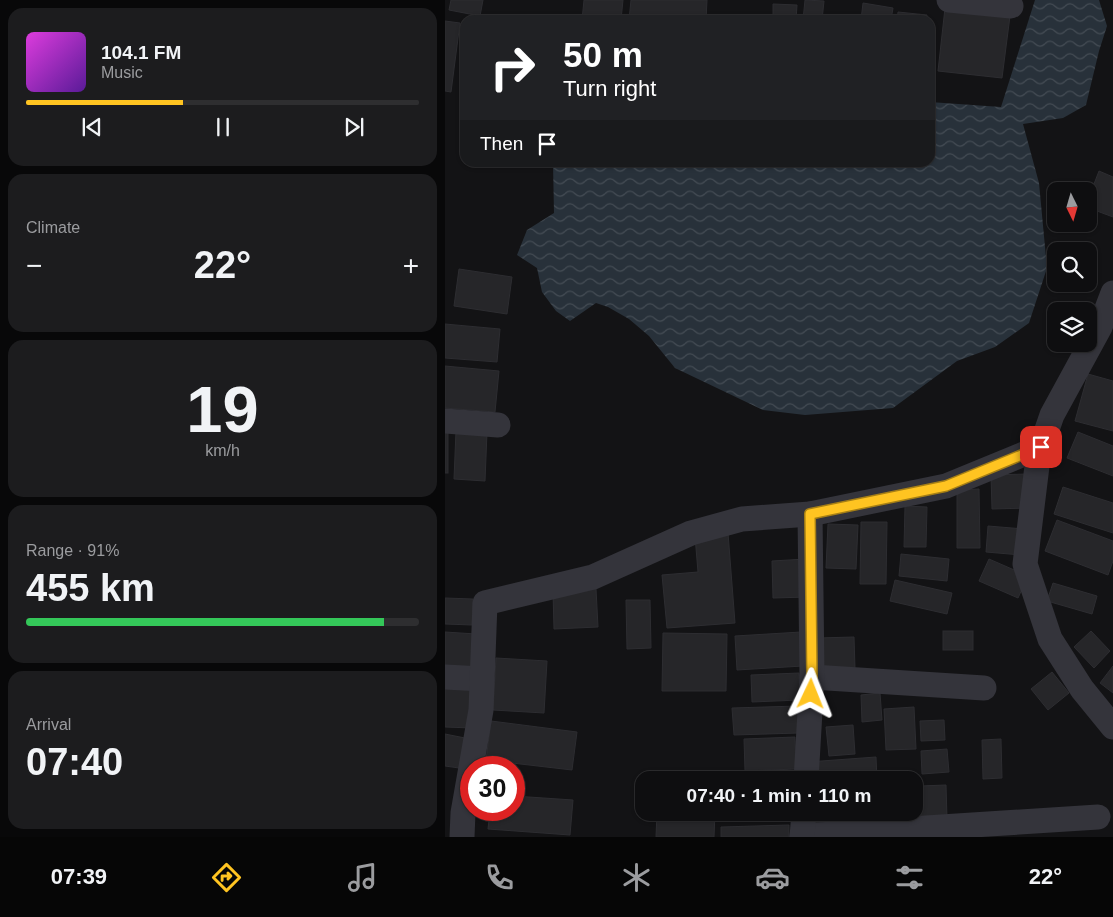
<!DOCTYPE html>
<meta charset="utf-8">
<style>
:root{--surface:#0e0e10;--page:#1c1c1e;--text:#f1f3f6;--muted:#9b9c9f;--line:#2e2e30;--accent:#ffc421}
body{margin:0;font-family:Arial,sans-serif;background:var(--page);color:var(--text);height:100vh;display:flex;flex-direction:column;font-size:19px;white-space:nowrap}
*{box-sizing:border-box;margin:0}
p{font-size:16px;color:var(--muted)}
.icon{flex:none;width:28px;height:28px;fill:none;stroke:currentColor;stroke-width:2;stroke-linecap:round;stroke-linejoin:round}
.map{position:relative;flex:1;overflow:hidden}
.drawer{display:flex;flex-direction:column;gap:8px;padding:8px;background:#080809;width:445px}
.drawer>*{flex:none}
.banner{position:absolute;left:15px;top:15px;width:475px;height:152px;border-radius:15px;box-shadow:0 1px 4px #0004,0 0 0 1px var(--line);background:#202124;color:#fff;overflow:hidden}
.needle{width:32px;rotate:175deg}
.tools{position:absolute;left:602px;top:182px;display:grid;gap:10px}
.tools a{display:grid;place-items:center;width:50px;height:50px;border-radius:10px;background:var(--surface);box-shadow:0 1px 4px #0004,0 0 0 1px var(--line);font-size:25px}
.speed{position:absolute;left:15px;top:756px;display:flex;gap:10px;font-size:25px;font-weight:700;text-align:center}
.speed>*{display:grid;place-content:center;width:65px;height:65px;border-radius:50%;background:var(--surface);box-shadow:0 1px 4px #0004,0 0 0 1px var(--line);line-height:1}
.speed .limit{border:8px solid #d22;background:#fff;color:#111}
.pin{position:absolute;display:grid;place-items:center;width:42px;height:42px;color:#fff;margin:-21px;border-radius:10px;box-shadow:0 2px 8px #0006}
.me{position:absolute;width:55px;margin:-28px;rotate:2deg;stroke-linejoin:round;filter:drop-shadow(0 0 4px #0008)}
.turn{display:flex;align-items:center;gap:18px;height:105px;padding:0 20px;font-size:22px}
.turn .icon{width:65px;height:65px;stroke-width:2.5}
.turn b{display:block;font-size:35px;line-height:42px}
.then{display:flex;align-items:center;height:48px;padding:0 20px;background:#0003;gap:10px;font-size:19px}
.big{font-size:38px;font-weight:600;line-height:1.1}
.drawer .widget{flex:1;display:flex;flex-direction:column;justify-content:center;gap:8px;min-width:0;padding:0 18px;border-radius:15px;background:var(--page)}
.drawer .dial{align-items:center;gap:0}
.dial b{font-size:65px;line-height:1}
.song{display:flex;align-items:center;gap:15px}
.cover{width:60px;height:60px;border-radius:8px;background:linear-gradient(135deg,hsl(300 70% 55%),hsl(270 70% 35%))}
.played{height:5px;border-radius:2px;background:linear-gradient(90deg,var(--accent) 40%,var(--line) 40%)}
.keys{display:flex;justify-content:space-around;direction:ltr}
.heat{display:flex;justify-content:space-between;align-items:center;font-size:28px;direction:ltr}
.charge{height:8px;border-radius:4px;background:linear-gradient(90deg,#34c759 91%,var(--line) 0)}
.trip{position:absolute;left:190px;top:771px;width:288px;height:50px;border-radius:15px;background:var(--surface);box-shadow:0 1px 4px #0004,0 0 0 1px var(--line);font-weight:600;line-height:50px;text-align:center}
.menu{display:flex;height:80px;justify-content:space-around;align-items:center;background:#060606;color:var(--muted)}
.menu .icon{width:35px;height:35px}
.menu .selected{color:var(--accent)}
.menu b{font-size:22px;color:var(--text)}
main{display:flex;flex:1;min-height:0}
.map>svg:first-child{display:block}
</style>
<main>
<section class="drawer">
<div class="widget">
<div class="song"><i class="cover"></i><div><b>104.1 FM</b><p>Music</p></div></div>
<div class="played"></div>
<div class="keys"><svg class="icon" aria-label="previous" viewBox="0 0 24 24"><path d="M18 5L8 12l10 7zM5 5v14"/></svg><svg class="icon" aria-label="pause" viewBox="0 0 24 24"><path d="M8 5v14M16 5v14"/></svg><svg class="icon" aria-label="next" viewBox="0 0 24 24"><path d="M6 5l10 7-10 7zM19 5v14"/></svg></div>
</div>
<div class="widget"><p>Climate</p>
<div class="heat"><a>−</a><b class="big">22°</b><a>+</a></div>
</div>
<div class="widget dial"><b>19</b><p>km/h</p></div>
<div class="widget"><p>Range · 91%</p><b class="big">455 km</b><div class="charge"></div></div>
<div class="widget"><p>Arrival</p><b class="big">07:40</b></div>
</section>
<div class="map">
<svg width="668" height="837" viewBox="0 0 668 837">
<defs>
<pattern id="water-waves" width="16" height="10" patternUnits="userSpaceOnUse" patternTransform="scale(1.25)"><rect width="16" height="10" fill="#28313a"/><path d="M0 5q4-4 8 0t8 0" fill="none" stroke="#444c54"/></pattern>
</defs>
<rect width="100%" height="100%" fill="#131315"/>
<path fill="url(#water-waves)" d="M 590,0 L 654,0 L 662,26 L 654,51 L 641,105 L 618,118 L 578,124 L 594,183 L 602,268 L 584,323 L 550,347 L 512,361 L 448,408 L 360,415 L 318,410 L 230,368 L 204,336 L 184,319 L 163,307 L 151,303 L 125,321 L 111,311 L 97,292 L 92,268 L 72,255 L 82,230 L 109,213 L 108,163 L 485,162 L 485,102 L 556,107 Z"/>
<g fill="#262629" stroke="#2d2d31">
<path d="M 6,0 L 38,0 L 35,16 L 4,10 Z"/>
<path d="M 139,0 L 178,0 L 176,20 L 137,20 Z"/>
<path d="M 186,0 L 262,0 L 261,20 L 184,20 Z"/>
<path d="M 360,0 L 379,1 L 377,20 L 358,20 Z"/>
<path d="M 418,3 L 448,8 L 446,20 L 416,20 Z"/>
<path d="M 328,4 L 352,5 L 351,20 L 328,20 Z"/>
<path d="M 500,8 L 565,16 L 557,78 L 493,71 Z"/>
<path d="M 453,12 L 482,15 L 482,20 L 452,20 Z"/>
<path d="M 0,21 L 15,23 L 6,92 L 0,91 Z"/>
<path d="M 654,171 L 668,177 L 668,217 L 644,208 L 644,197 Z"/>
<path d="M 14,269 L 67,277 L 62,314 L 9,306 Z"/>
<path d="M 0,324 L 55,329 L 52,362 L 0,358 Z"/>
<path d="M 0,366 L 54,371 L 50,412 L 0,408 Z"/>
<path d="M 643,374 L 668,381 L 668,431 L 630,421 Z"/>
<rect x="0" y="429" width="3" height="44"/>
<path d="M 11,431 L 42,432 L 40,481 L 9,479 Z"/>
<path d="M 633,432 L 668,446 L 668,476 L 622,458 Z"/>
<path d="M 582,474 L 584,508 L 547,509 L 546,475 Z"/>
<path d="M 618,487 L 668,503 L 668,533 L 609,514 Z"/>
<path d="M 534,489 L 535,548 L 512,548 L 512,490 Z"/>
<path d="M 460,506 L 482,507 L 481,547 L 459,547 Z"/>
<path d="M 612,520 L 668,541 L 668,561 L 663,575 L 600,551 Z"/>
<path d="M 416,522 L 442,522 L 441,584 L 415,584 Z"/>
<path d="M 383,524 L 413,525 L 411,569 L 381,568 Z"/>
<path d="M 543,526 L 579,529 L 576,555 L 541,552 Z"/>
<path d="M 283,533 L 290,623 L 222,628 L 217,575 L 253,572 L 250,536 Z"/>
<path d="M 456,554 L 504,559 L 502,581 L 454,576 Z"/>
<path d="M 361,559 L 363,597 L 328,598 L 327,561 Z"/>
<path d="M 544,559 L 583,576 L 573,598 L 534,581 Z"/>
<path d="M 450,580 L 507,593 L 502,614 L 445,601 Z"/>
<path d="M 608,583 L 652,596 L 647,614 L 602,601 Z"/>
<path d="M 151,589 L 153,627 L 109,629 L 108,591 Z"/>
<path d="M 0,598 L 28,599 L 27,625 L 0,624 Z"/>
<path d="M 181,600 L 205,600 L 206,648 L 182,649 Z"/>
<rect x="498" y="631" width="30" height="19"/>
<path d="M 646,631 L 665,651 L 649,668 L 629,647 Z"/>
<path d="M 0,632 L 31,634 L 30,675 L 0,675 Z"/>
<path d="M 356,632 L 358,666 L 292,670 L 290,636 Z"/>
<path d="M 218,633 L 282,634 L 281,691 L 217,691 Z"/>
<path d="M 409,637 L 410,669 L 374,671 L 373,638 Z"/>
<path d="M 51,658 L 102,661 L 99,713 L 48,710 Z"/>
<path d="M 668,666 L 668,693 L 655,683 Z"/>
<path d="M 607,672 L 624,693 L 603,710 L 586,689 Z"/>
<path d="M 354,673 L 355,700 L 307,702 L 306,675 Z"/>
<path d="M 0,686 L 28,686 L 27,728 L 0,727 Z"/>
<path d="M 435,693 L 437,720 L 417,722 L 416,695 Z"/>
<path d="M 353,706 L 354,733 L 289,735 L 287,708 Z"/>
<path d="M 469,707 L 471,749 L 441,750 L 439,709 Z"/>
<path d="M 499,720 L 500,740 L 476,741 L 475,721 Z"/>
<path d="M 46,721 L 132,732 L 127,770 L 41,760 Z"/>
<path d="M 408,725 L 410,754 L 384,756 L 381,727 Z"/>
<path d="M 0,734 L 20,738 L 14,768 L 0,766 Z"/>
<path d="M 350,737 L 351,769 L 300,771 L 299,739 Z"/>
<path d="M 556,739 L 557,778 L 538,779 L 537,740 Z"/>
<path d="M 502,749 L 504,772 L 477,774 L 476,751 Z"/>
<path d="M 431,757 L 432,780 L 364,780 L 363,762 Z"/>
<path d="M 466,772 L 466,780 L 440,780 L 440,773 Z"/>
<path d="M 501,785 L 502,819 L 476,820 L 475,786 Z"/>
<path d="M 69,796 L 128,800 L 125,835 L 43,829 L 45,810 L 69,810 Z"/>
<path d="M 212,812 L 270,812 L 269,837 L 211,837 Z"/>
<path d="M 286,812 L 343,812 L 343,817 L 286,818 Z"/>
<path d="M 366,812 L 409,812 L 409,826 L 366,829 Z"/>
<path d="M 441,812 L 467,812 L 468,820 L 442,821 Z"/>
<path d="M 344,825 L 344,837 L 276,837 L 276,827 Z"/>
</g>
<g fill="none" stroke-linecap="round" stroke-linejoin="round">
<g stroke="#34343b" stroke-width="25">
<path d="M 504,0 L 566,6"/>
<path d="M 668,293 L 655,327 L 607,415 L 596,447 L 592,466 L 580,564 L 605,639 L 637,689 L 668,727"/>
<path d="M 0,421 L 53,425"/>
<path d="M 0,677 L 37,679"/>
<path d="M 367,677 L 539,688"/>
<path d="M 361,780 L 367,677 L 365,514"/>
<path d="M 357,836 L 653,817"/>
<path d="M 17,837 L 18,813 L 36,710 L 40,603 L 148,577 L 246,533 L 297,519 L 365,514 L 501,486 L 596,447"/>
<path d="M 357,837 L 359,812"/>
</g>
</g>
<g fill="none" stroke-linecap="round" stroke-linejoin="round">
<defs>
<path id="route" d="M 366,694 L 367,677 L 365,514 L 501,486 L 596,447"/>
</defs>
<use href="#route" stroke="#a67f15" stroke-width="12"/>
<use href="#route" stroke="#ffc421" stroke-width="9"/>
</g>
</svg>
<div class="tools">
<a><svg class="needle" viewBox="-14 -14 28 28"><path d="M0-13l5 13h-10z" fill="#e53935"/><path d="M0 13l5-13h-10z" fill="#9b9c9f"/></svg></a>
<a><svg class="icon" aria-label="search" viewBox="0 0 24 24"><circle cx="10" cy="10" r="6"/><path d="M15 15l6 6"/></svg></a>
<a><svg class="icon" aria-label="layers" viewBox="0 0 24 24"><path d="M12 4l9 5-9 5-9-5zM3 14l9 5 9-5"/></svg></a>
</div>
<div class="speed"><div class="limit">30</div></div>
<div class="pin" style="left:596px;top:447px;background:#d93025"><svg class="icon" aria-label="arrive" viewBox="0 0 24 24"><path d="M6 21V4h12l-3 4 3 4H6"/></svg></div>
<svg class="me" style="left:366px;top:694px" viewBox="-20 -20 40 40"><path d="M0-17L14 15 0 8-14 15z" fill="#ffc421" stroke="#fff" stroke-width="4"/></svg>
<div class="trip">07:40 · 1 min · 110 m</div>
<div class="banner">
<div class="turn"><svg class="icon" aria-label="right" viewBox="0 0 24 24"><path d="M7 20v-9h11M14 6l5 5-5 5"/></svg><div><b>50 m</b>Turn right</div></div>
<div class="then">Then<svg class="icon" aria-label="arrive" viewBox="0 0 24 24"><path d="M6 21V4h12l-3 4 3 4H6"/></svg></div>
</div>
</div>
</main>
<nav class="menu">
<b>07:39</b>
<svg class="icon selected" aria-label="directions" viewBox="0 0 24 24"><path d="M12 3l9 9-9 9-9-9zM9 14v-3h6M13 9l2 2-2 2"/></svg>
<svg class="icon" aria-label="music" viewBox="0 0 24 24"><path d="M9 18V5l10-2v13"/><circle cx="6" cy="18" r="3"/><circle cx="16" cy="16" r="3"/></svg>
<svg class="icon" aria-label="phone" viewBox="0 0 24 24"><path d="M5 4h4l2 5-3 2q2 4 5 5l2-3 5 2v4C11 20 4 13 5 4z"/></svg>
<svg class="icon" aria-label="climate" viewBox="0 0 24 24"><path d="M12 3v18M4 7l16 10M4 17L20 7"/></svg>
<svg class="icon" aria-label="car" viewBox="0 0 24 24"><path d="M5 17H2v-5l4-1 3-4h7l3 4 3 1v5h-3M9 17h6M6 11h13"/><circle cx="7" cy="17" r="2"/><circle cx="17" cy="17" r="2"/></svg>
<svg class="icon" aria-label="filters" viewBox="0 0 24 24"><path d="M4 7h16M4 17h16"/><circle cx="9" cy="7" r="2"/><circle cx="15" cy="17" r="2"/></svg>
<b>22°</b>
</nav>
